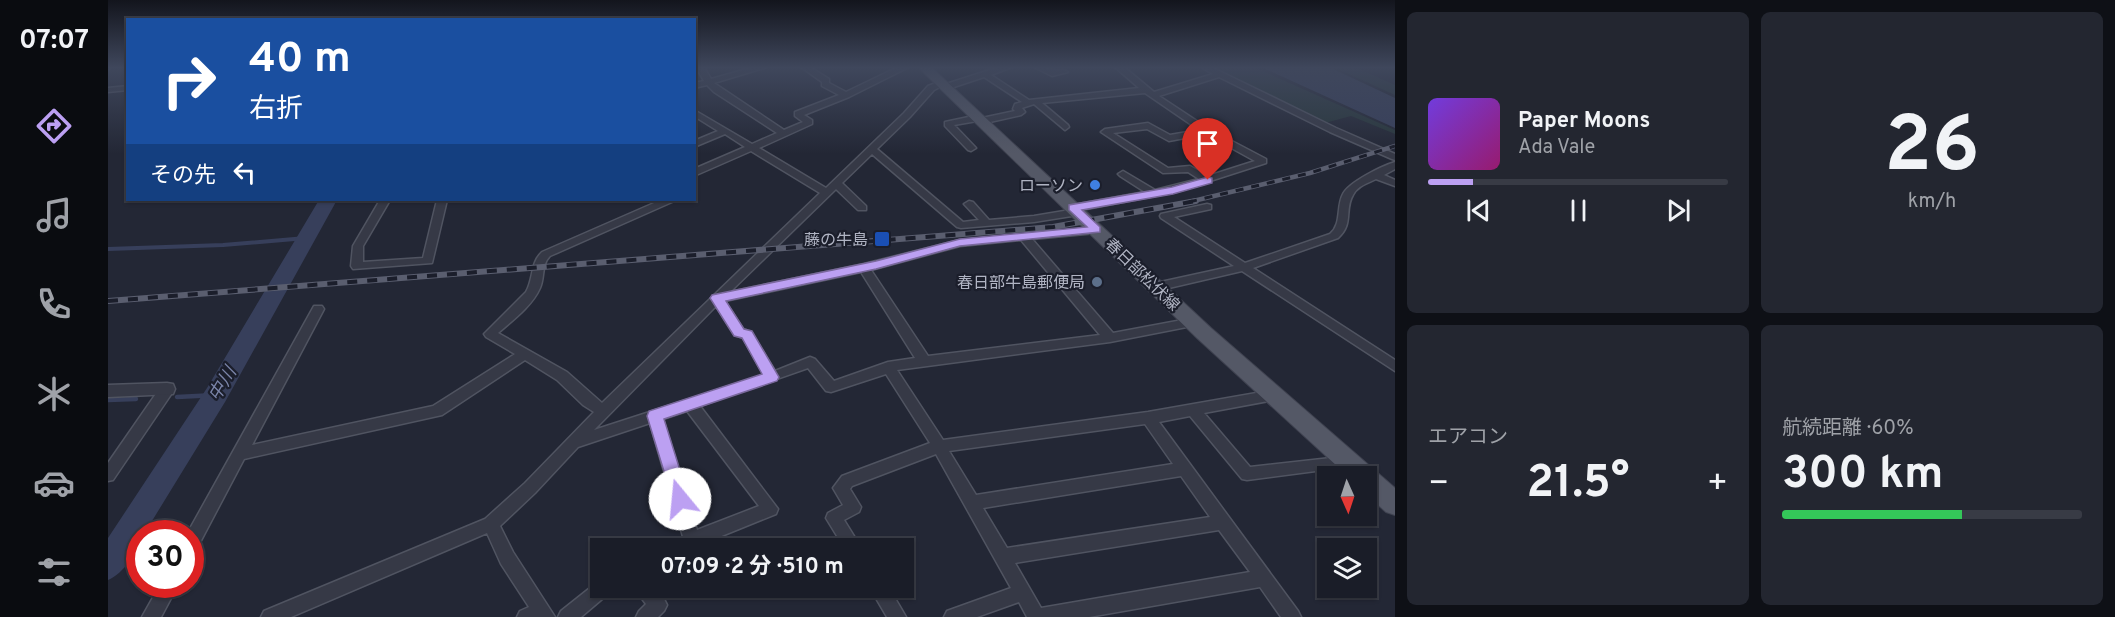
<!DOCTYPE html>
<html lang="ja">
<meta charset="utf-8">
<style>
:root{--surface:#1a1d28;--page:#232630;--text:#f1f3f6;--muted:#9fa2a8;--line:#383b45;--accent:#bca0f2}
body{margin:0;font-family:Overpass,"Noto Sans JP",sans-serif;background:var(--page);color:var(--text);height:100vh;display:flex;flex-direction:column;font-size:22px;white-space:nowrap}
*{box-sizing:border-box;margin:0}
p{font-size:20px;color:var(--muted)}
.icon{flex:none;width:33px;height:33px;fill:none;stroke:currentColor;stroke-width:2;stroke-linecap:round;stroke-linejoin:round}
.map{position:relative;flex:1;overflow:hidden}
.sheet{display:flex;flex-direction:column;gap:12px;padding:12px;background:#0e1016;width:720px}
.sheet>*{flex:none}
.banner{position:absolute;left:18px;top:18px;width:570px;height:183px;border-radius:0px;box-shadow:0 2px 4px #0004,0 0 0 2px var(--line);background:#1a4fa0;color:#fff;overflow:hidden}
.needle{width:39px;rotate:177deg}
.buttons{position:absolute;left:1209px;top:466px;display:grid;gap:12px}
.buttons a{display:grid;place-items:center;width:60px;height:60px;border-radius:0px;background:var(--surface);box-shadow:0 2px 4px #0004,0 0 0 2px var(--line);font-size:30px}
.speed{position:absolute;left:18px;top:520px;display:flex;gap:12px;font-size:30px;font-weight:700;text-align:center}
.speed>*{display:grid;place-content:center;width:78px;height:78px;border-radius:50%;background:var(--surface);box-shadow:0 2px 4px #0004,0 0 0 2px var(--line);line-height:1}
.speed .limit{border:9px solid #d22;background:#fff;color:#111}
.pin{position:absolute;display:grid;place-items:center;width:51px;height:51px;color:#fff;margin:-62px -26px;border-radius:50% 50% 50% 0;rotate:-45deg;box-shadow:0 0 6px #0007}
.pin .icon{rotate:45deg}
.me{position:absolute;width:66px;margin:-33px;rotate:343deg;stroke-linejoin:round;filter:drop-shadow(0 0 4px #0008)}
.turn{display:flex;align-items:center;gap:21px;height:126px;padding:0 24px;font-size:27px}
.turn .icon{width:78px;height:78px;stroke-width:2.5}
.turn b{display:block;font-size:42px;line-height:51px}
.then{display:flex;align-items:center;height:57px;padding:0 24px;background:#0003;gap:12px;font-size:22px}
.big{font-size:45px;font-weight:700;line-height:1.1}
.sheet .card{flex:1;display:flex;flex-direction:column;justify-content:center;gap:9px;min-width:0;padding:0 21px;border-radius:9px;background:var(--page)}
.sheet .dial{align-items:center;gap:0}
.dial b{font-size:78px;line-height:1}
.song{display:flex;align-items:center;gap:18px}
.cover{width:72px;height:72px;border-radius:9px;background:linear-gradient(135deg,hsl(260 70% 55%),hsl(320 70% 35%))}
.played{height:6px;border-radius:3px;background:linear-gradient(90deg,var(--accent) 15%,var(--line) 15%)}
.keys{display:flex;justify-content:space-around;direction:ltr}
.heat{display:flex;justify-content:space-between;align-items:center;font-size:33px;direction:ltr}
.charge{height:9px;border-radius:4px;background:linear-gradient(90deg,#34c759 60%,var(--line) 0)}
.sheet .tiles{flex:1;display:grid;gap:12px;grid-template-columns:repeat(2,1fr)}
.trip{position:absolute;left:482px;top:538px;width:324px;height:60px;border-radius:0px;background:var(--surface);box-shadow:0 2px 4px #0004,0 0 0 2px var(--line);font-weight:700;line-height:60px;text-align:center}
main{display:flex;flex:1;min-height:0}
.dock{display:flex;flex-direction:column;width:108px;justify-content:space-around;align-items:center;background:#0a0c10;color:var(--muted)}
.dock .icon{width:42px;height:42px}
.dock .active{color:var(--accent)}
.dock b{font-size:27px;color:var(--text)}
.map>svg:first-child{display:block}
</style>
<main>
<nav class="dock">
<b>07:07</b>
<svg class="icon active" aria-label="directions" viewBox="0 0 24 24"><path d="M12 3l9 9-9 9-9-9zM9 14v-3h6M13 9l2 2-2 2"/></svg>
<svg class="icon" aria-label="music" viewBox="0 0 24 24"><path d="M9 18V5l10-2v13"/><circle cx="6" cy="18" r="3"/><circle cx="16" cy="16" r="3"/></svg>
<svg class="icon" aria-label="phone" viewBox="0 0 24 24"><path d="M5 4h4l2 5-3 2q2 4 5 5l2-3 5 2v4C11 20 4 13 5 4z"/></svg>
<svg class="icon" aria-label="climate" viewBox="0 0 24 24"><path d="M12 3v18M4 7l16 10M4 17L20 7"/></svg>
<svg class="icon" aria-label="car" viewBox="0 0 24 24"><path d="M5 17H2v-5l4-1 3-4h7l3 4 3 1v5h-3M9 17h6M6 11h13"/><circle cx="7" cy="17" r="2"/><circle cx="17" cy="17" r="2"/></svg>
<svg class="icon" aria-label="filters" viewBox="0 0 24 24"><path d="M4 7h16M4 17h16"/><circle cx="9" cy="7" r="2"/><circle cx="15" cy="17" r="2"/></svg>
</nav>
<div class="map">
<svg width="1287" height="617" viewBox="0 0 1287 617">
<rect width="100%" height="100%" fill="#232735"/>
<g fill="#28373b">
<path d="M 1101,67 L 1146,67 L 1287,130 L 1287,134 L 1243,116 L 1217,123 Z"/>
<path d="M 1225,67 L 1251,69 L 1287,85 L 1287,95 Z"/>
</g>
<path fill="#373f5b" d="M 1153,67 L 1221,67 L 1287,98 L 1287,128 Z"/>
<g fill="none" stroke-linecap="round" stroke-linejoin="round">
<path stroke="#373f5b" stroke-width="3" d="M 0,70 L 4,67"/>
<path stroke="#373f5b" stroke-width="4" d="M 0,249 L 115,245 L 198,238"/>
<g stroke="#373f5b" stroke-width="4.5">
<path d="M 69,397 L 108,395"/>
<path d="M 0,400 L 28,399"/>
</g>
<path fill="#373f5b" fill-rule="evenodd" d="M 211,200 L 229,200 L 117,402 L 36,534 L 32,534 C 32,551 15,574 0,580 L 0,538 L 99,388 Z"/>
<defs>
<g id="minor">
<path d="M 588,67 L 596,67 L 603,79 L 646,67 L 659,67 L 606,83 L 676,130 L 695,122 L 687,116 L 687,112 L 731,95 L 714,86 L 714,82 L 693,67 L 702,67 L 721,79 L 721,83 L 738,92 L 790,67 L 801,67 L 741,97 L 696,115 L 704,120 L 704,124 L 651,148 L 718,188 L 796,113 L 820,86 L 833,81 L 837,83 L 835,85 L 891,67 L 904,67 L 883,75 L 921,100 L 1031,88 L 1007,67 L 1016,67 L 1046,92 L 1105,74 L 1093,67 L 1103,67 L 1228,128 L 1287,154 L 1287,160 L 1284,159 L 1222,132 L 1111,77 L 1051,96 L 1101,129 L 1158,159 L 1158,163 L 1068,192 L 973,210 L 975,212 L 970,215 L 926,222 L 853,228 L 849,227 L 764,154 L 734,183 L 758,206 L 758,210 L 750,210 L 728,189 L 622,292 L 756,264 L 852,240 L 992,228 L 993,230 L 988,233 L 924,239 L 1005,333 L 1085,318 L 1091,322 L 1089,325 L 1002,342 L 789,370 L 835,440 L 1040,412 L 1166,390 L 1171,391 L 1173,395 L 1171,399 L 1166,400 L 1096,413 L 1142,467 L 1241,456 L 1246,458 L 1248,462 L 1246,466 L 1139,480 L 1134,479 L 1082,416 L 1051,422 L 1190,611 L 1193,617 L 1173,617 L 1152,587 L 981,617 L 919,617 L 911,602 L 869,617 L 836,617 L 839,611 L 903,588 L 828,454 L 744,486 L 742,489 L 753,507 L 751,512 L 736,520 L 754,549 L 737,549 L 718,518 L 720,513 L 735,505 L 725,488 L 734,476 L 822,443 L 778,374 L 723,392 L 718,391 L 700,368 L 592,406 L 670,509 L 668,514 L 584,548 L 578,545 L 576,540 L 542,423 L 470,447 L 427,493 L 392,526 L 405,552 L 447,617 L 409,617 L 412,611 L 421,607 L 393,564 L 379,533 L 183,617 L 153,617 L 156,611 L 377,519 L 417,483 L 486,412 L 475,405 L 449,380 L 417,360 L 334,415 L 136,459 L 88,550 L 82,552 L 82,534 L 79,534 L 206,306 L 214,306 L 216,309 L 144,445 L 325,406 L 407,354 L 378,337 L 376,334 L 418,292 C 426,278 422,263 434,252 L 553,200 L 565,200 L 564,202 L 442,256 C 433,265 437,277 432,288 C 424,306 405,320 390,333 L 459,372 L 494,403 L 712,193 L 643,151 L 586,176 L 586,169 L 637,147 L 617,134 L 586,147 L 586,141 L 610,131 L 586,116 L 586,110 L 644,144 L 669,133 L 606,92 L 599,85 L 586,88 L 586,83 L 596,81 ZM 876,77 L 914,102 L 907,104 L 905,109 L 907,111 L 874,118 L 870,115 L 837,122 L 837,126 L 860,150 L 863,151 L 868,148 L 846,125 L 869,121 L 873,124 L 913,115 L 917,112 L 914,108 L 926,104 L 957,130 L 961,127 L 960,125 L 934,103 L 1037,93 L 1091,130 L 1062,135 L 1040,123 L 997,129 L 993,132 L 1055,173 L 1080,172 L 1091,179 L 1047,190 L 1015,171 L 1010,174 L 1012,176 L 1037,192 L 965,205 L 960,208 L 962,210 L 926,216 L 881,220 L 865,202 L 861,201 L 856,204 L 871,220 L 855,222 L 769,149 L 802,117 L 826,90 L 834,86 L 834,89 L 840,89 ZM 1039,129 L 1061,141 L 1098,134 L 1147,161 L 1100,176 L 1082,166 L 1060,168 L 1005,133 ZM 913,240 L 992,335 L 820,356 L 763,270 L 852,246 ZM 753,272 L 807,358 L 780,362 L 726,381 L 707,359 L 702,357 L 667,371 L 643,332 L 635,329 L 617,301 ZM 608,306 L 627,335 L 635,338 L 656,375 L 486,430 ZM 579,411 L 651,506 L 589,530 L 555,419 ZM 1037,424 L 1065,464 L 868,495 L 841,451 ZM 1073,476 L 1102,517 L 899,548 L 875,508 ZM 1111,530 L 1142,572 L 933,608 L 907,563 Z"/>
<path d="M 926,67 C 938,67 945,72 956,70 L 960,72 L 944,76 Z"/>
<path d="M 20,86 L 20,90 L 0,92 L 0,88 Z"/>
<path d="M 1287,162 L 1287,169 L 1276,175 L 1287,180 L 1287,186 L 1268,179 C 1260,183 1249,186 1245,195 C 1236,210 1246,224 1230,238 L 1145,268 L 1287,360 L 1287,371 L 1134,271 L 1048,291 L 1042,287 L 1048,283 L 1126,266 L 1053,218 L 1052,216 L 1053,214 L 1099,204 L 1103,205 L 1103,209 L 1066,217 L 1137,263 L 1222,234 C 1234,224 1228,207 1235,194 C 1241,182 1274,166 1287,162 Z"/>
<path d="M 272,200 L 282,200 L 255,246 L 255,262 L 315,258 L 329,200 L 339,200 L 324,263 L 245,269 L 243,266 L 245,246 Z"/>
<path d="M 59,384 L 64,385 L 66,389 L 64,393 L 5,480 L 0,481 L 0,463 L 54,385 Z"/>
<path d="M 492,580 L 492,588 L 503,588 L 500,594 L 473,617 L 450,617 L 453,611 Z"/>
<path d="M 52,585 L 70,585 L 53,617 L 34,617 Z"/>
<path d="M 526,588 L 546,588 L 556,599 L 559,605 L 556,611 L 550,617 L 528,617 L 531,611 L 538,604 Z"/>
<path d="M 762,588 L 781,588 L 798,617 L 779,617 Z"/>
</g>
<path id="tertiary" d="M 59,383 L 65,384 L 67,389 L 65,394 L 0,397 L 0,385 Z"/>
<path id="primary" d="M 810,67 L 823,67 L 1103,328 L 1287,488 L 1287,515 L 1278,512 L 1258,494 L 1258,477 L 1241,477 L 1089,338 Z"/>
</defs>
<use href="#minor" stroke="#505461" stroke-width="3"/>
<use href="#tertiary" stroke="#505461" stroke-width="3"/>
<use href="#primary" stroke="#3f4250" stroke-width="2"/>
<use href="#minor" fill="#363946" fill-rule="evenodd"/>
<use href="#tertiary" fill="#363946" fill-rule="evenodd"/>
<use href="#primary" fill="#545866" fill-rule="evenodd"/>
<defs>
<path id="rail-far1" d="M 1081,202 L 1202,173 L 1287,146"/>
<path id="rail" d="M 0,301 L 945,227 L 1088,201"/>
</defs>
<use href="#rail-far1" stroke="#5a5e6f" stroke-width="4.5"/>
<use href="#rail" stroke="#5a5e6f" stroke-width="6"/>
<use href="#rail-far1" stroke="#1b1e2b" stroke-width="3" stroke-dasharray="8" stroke-linecap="butt"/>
<use href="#rail" stroke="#1b1e2b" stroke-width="4" stroke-dasharray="10" stroke-linecap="butt"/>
</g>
<linearGradient id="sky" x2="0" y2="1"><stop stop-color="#13151d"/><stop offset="0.44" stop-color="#3f475c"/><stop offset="1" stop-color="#3f475c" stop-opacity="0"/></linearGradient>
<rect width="1287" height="154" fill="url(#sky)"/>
<path fill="#bca0f2" stroke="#7a689d" stroke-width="1.5" d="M 1100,177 L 1104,178 L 1104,183 L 1065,194 L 974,210 L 992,227 L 992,232 L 852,246 L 768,269 L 618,301 L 636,329 L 644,331 L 671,377 L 669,381 L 556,419 L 581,499 L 578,504 L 572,507 L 566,504 L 539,416 L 541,411 L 654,374 L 634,338 L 626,336 L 602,298 L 604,295 L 768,261 L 852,239 L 979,227 L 961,210 L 961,205 L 1064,187 Z"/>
<circle fill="#3f7fe0" stroke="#1b1e2b" stroke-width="2" cx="987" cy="185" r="6"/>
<rect fill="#1a4fb4" stroke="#1b1e2b" stroke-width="2" x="766" y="231" width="16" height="16" rx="3"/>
<circle fill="#5c6f8a" stroke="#1b1e2b" stroke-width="2" cx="989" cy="282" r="6"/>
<g text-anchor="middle" stroke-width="4.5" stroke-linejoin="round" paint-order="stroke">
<g font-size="16" fill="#b0b4c3" stroke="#1b1e2b" text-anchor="end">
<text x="975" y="191">ローソン</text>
<text x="760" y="245">藤の牛島</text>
<text x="977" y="288">春日部牛島郵便局</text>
</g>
<g font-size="16" fill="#b0b4c3" stroke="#1b1e2b">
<text transform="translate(1035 274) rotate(44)" y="6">春日部松伏線</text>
</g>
<g font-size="18" font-style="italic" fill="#7b85a9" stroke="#1b1e2b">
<text transform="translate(114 384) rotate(-59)" y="6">中川</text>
</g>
</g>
</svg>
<div class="buttons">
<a><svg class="needle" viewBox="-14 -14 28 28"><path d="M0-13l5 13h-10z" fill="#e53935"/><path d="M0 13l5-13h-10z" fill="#9fa2a8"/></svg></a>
<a><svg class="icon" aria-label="layers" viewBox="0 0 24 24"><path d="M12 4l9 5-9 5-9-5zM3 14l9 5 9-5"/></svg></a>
</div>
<div class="speed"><div class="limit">30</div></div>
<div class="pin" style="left:1100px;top:180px;background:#d93025"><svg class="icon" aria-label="arrive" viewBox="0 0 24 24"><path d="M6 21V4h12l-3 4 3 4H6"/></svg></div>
<svg class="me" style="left:572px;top:499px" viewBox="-20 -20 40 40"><circle r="19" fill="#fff"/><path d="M0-13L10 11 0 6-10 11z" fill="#bca0f2"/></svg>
<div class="trip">07:09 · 2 分 · 510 m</div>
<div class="banner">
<div class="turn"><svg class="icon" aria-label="right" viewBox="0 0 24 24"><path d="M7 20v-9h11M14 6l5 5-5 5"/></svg><div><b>40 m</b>右折</div></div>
<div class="then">その先<svg class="icon" aria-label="left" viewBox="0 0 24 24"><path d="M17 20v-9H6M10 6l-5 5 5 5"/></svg></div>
</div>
</div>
<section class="sheet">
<div class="tiles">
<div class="card">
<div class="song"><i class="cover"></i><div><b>Paper Moons</b><p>Ada Vale</p></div></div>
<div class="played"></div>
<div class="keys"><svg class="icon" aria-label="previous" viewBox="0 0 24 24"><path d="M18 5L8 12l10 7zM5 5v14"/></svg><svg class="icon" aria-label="pause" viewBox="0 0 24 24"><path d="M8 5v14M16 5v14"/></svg><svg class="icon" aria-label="next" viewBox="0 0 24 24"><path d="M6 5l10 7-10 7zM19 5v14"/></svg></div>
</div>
<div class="card dial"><b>26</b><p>km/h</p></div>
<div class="card"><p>エアコン</p>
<div class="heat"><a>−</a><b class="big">21.5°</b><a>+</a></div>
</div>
<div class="card"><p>航続距離 · 60%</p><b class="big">300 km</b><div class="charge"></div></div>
</div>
</section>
</main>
